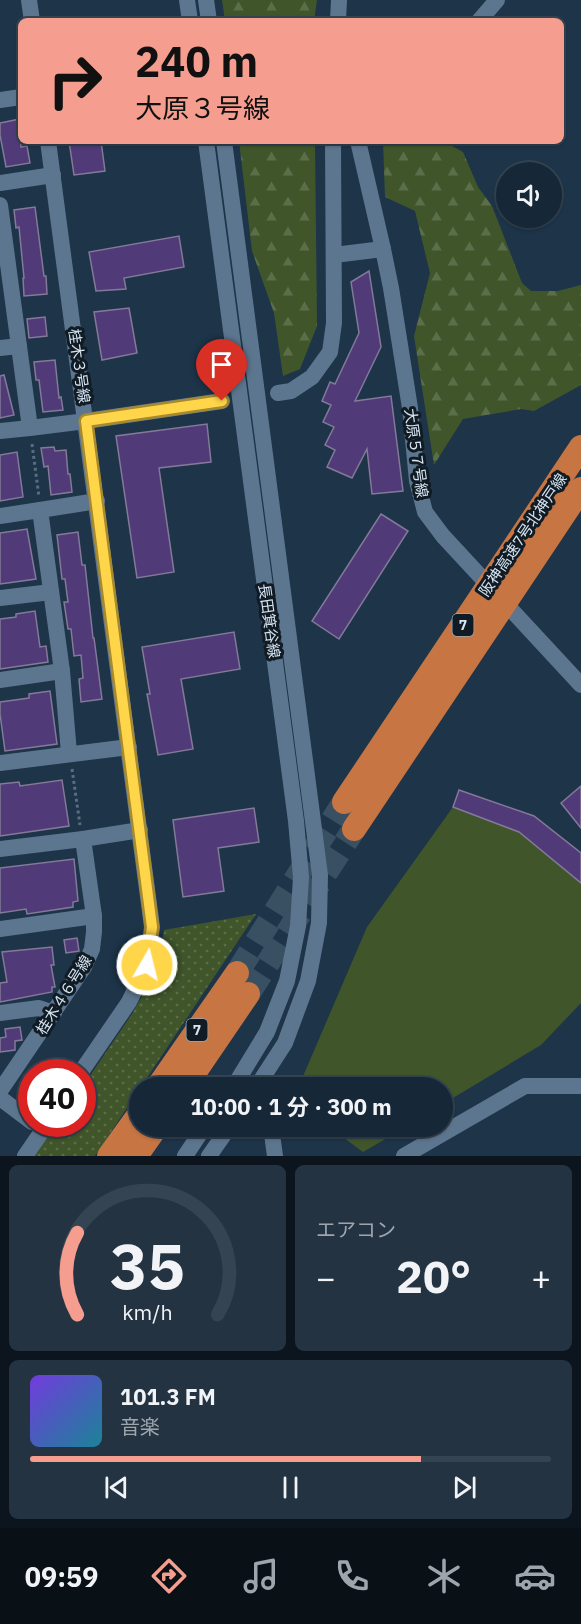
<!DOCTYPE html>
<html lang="ja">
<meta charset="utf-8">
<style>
:root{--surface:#162737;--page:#233342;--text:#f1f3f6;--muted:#9ea5ad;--line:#354452;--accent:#f59d8e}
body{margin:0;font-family:"IBM Plex Sans","Noto Sans JP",sans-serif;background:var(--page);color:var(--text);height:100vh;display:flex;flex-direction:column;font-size:22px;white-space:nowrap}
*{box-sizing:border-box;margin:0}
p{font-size:20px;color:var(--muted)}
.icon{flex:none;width:33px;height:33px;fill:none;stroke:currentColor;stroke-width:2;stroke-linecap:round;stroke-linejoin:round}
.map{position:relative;height:1156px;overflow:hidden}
.drawer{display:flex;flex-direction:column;gap:9px;padding:9px;background:#0c151e;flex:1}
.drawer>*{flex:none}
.top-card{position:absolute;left:18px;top:18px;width:546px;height:126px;border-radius:9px;box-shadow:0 2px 4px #0004,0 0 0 2px var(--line);background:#f59d8e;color:#111;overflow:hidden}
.controls{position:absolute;left:496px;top:162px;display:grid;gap:12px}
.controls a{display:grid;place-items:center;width:66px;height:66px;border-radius:50%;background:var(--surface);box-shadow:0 2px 4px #0004,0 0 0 2px var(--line);font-size:30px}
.speed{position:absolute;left:18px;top:1059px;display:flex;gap:12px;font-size:30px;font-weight:700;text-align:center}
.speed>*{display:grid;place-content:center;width:78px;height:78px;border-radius:50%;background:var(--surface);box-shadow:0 2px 4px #0004,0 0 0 2px var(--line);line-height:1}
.speed .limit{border:9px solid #d22;background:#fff;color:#111}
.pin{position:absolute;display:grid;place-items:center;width:51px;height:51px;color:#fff;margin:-62px -26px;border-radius:50% 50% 50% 0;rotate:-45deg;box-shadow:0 0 6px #0007}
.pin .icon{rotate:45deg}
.me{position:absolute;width:66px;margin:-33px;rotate:8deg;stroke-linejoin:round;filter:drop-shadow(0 0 4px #0008)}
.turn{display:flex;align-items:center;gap:21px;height:126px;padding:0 18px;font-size:27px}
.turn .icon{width:78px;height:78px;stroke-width:2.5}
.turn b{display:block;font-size:42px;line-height:51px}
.big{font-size:45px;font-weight:700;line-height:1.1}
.drawer .tile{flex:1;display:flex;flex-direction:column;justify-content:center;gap:9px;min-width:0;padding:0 21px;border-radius:9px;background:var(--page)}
.drawer .dial{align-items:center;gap:0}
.dial svg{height:156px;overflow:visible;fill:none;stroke:var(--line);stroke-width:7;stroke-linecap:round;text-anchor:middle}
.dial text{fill:var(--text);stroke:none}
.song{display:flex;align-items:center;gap:18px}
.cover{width:72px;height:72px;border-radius:9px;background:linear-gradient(135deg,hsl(260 70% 55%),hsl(190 70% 35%))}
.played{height:6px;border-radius:3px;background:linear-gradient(90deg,var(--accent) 75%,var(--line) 75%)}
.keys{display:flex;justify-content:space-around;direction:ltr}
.heat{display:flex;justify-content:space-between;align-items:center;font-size:33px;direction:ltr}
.drawer .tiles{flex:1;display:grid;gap:9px;grid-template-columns:1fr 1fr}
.tile:last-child{grid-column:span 2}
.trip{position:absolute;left:129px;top:1077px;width:324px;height:60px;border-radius:30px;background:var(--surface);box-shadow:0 2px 4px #0004,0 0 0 2px var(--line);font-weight:700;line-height:60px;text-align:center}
.menu{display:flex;height:96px;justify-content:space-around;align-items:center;background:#091016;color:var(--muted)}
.menu .icon{width:42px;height:42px}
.menu .on{color:var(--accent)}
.menu b{font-size:27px;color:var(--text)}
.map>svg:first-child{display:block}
</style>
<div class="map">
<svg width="581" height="1156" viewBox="0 0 581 1156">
<defs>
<pattern id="grass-dots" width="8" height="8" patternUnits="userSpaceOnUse" patternTransform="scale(1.5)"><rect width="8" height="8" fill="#40562a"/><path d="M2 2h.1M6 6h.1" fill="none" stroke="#5b6e49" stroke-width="1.8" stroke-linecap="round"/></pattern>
<pattern id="forest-firs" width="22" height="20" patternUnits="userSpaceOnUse" patternTransform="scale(1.5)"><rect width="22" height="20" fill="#40562a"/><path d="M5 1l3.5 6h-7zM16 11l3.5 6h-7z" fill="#5b6e49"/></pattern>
</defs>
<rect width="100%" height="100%" fill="#1d3449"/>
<path fill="url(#grass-dots)" d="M 256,914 L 95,1156 L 34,1156 L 56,1124 L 82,1124 L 83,1086 L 132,1014 L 158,968 L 164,930 Z"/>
<g fill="url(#forest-firs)">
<path d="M 222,0 L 317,0 L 314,21 L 225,21 Z"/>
<path d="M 239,141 L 315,141 L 317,326 L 300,369 L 283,376 L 274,313 L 252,251 Z"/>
<path d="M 383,141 L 443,141 L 463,152 L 478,187 L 492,206 L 522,283 L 531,291 L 558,291 L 581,285 L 581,385 L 534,411 L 521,409 L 463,419 L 434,465 L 414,336 L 430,273 L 415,211 L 385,197 Z"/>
</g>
<g fill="#40562a">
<path d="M 453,807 L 519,832 L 581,883 L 581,1003 L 541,1045 L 443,1104 L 442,1088 L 298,1088 L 367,927 Z"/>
<path d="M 329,1127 L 406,1127 L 363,1152 Z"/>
</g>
<g fill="#513a78" stroke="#837998" stroke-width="1.5">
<path d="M 20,119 L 21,147 L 27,146 L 30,163 L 6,167 L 0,135 L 0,123 Z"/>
<path d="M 69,141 L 101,141 L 105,171 L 74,175 Z"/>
<path d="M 35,207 L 44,276 L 46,276 L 47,294 L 24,296 L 23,278 L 24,278 L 19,227 L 16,228 L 14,210 Z"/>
<path d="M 179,236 L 184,267 L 124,278 L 126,289 L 96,291 L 89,252 Z"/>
<path d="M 369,271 L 381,347 L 355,401 L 391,396 L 403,491 L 372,494 L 367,449 L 352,478 L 327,467 L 335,450 L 325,445 L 334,427 L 323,422 L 331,405 L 322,401 L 330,382 L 335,384 L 359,333 L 351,282 Z"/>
<path d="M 129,308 L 137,353 L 102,360 L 94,312 Z"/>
<path d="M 45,317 L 47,336 L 29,338 L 27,319 Z"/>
<path d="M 55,360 L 59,398 L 61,397 L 63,410 L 43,412 L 39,380 L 36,380 L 34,362 Z"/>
<path d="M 4,375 L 14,415 L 0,418 L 0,376 Z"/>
<path d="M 207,424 L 211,462 L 159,468 L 174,572 L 137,578 L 116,436 Z"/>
<path d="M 54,447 L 55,451 L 66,450 L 68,474 L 70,474 L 72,492 L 51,495 L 48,466 L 44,467 L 41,448 Z"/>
<path d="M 17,452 L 23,497 L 0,501 L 0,455 Z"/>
<path d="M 381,514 L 408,531 L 339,639 L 312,621 Z"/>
<path d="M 27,529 L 36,579 L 0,584 L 0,533 Z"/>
<path d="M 78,532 L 82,565 L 85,565 L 93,638 L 94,638 L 102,699 L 81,702 L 79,679 L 83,678 L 81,655 L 74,656 L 71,629 L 68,629 L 64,602 L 68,602 L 65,579 L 62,579 L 57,535 Z"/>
<path d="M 35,611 L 40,647 L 46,646 L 48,662 L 0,669 L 0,619 L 16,617 L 16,614 Z"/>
<path d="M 234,632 L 240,669 L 181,679 L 193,749 L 158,755 L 147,694 L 150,694 L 142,647 Z"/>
<path d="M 50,691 L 57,744 L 5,751 L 0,714 L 0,702 L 29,698 L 29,694 Z"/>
<path d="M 62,780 L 69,826 L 0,836 L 0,784 L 19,782 L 20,786 Z"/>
<path d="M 581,786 L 581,828 L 561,803 Z"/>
<path d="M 459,790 L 534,816 L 581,853 L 581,883 L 519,832 L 453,807 Z"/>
<path d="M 254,808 L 259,842 L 218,848 L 224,891 L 183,897 L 173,820 Z"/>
<path d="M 74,859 L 78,901 L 73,902 L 73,907 L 27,914 L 26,909 L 0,913 L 0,868 Z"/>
<path d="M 77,938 L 79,951 L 66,953 L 64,940 Z"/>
<path d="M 52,947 L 54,965 L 51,965 L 55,987 L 52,987 L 52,992 L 0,1002 L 0,983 L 7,982 L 2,952 Z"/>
<path d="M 20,1027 L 22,1040 L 15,1041 L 15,1050 L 0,1052 L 0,1038 L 6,1037 L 5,1029 Z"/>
</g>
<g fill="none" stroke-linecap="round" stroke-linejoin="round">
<g stroke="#394f62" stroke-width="24" stroke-dasharray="24 12" stroke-linecap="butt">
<path d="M 237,973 L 344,802"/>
<path d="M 248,994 L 354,829"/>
</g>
<g stroke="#5a6e80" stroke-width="3" stroke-dasharray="3 3" stroke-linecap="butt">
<path d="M 32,444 L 39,497"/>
<path d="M 72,769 L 80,825"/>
</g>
<g stroke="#5d768f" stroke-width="16">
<path d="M 29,0 L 32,21"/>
<path d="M 187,0 L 190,21"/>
<path d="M 206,0 L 209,21"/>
<path d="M 338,21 L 339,0"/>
<path d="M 479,21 L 497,0"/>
<path d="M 0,100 L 21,97"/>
<path d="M 48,141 L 152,927 L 147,965 L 129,1002 L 81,1072"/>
<path d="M 206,141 L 296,821 L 301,877 L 298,926 L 287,981 L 267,1032 L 233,1088"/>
<path d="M 224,141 L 320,875 L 319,923 L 308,981 L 285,1043 L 256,1088"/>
<path d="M 358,141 L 383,249"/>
<path d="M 0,183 L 53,175"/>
<path d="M 0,205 L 30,428 L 86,421 L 222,401"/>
<path d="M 334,255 L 383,249 L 391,288 L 410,408 L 417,481 L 425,512 L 443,536 L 581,685"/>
<path d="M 0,348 L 19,346"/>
<path d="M 278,393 L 291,391 L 312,377 L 330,352 L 334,323 L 333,141"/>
<path d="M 0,431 L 30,428"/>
<path d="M 0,516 L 40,510"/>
<path d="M 0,598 L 51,592"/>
<path d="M 0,680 L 62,671"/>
<path d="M 69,753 L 62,671 L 40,510 L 97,501"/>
<path d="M 0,763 L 129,747"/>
<path d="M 0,849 L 83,839"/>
<path d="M 0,929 L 94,916"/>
<path d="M 0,1013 L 39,1008 L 54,1013"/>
<path d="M 0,1091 L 84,967 L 92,949 L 94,932 L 94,916 L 83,839 L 140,830"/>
<path d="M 0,1098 L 32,1122"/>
<path d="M 261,1126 L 272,1134 L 275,1156"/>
<path d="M 25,1156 L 47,1124"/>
<path d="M 185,1156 L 205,1126"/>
<path d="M 209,1156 L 230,1126"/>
<path d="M 404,1156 L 525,1086 L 581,1086"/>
</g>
<g stroke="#c67543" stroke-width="24">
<path d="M 344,802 L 581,447"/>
<path d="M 354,829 L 581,489"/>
<path d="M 157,1088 L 237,973"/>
<path d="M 184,1088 L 248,994"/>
<path d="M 109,1156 L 140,1113"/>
<path d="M 136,1156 L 157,1126"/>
</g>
</g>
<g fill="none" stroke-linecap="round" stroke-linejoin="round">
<defs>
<path id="route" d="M 147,965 L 152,927 L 86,421 L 222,401"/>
</defs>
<use href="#route" stroke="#a68a30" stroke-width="15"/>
<use href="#route" stroke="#ffd54a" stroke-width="10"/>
</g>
<g text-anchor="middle" stroke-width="6" stroke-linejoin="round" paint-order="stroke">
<g fill="#101b24" stroke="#9ba8b5" stroke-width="1.5">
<rect x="452.5" y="614" width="21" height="22" rx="4.5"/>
<rect x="186.5" y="1019" width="21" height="22" rx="4.5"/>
</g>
<g font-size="14" font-weight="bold" fill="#d7e5f3">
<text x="463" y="630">7</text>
<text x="197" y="1035">7</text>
</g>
<g font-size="15" fill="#d7e5f3" stroke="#101b24">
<text transform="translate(79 366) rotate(82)" y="5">桂木３号線</text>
<text transform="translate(416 453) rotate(82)" y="5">大原５７号線</text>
<text transform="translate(523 535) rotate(-56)" y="5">阪神高速7号北神戸線</text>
<text transform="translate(269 621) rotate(82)" y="5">長田箕谷線</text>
<text transform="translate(64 995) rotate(-58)" y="5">桂木４６号線</text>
</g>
</g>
</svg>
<div class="controls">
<a><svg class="icon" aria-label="sound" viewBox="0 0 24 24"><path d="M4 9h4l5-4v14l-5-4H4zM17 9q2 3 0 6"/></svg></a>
</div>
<div class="speed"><div class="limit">40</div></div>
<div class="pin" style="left:222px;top:401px;background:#d93025"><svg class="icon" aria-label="arrive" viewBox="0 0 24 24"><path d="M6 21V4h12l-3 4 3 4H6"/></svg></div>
<svg class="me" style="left:147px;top:965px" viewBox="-20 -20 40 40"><circle r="17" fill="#ffd54a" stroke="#fff" stroke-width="3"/><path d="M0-11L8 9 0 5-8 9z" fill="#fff"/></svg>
<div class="trip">10:00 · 1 分 · 300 m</div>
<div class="top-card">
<div class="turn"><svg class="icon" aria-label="right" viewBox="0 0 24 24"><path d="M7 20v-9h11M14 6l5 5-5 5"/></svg><div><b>240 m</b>大原３号線</div></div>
</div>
</div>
<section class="drawer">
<div class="tiles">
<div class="tile dial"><svg viewBox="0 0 100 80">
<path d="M14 69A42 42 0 1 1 86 69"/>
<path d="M14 69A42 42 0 0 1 14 27" stroke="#f59d8e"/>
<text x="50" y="56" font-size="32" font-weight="700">35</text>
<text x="50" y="72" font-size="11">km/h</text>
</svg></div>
<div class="tile"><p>エアコン</p>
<div class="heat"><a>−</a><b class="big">20°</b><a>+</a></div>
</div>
<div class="tile">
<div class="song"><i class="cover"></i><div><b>101.3 FM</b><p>音楽</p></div></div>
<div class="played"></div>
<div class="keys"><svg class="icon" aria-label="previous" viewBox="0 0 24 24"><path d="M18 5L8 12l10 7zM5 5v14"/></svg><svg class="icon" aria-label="pause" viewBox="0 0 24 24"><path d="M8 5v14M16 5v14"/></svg><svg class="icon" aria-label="next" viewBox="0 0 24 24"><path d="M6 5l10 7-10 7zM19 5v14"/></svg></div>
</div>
</div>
</section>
<nav class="menu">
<b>09:59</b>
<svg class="icon on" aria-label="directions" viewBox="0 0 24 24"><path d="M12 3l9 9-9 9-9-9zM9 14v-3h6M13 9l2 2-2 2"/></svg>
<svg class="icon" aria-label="music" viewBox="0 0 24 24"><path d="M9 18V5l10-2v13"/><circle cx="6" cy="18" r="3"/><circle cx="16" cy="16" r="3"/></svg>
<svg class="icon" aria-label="phone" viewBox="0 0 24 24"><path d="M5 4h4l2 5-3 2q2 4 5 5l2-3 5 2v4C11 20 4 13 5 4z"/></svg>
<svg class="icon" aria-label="climate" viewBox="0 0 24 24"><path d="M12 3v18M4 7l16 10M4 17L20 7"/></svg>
<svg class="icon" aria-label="car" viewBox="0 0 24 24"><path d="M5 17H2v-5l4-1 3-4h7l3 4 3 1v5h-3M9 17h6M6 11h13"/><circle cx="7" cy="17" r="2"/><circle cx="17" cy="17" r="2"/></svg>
</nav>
